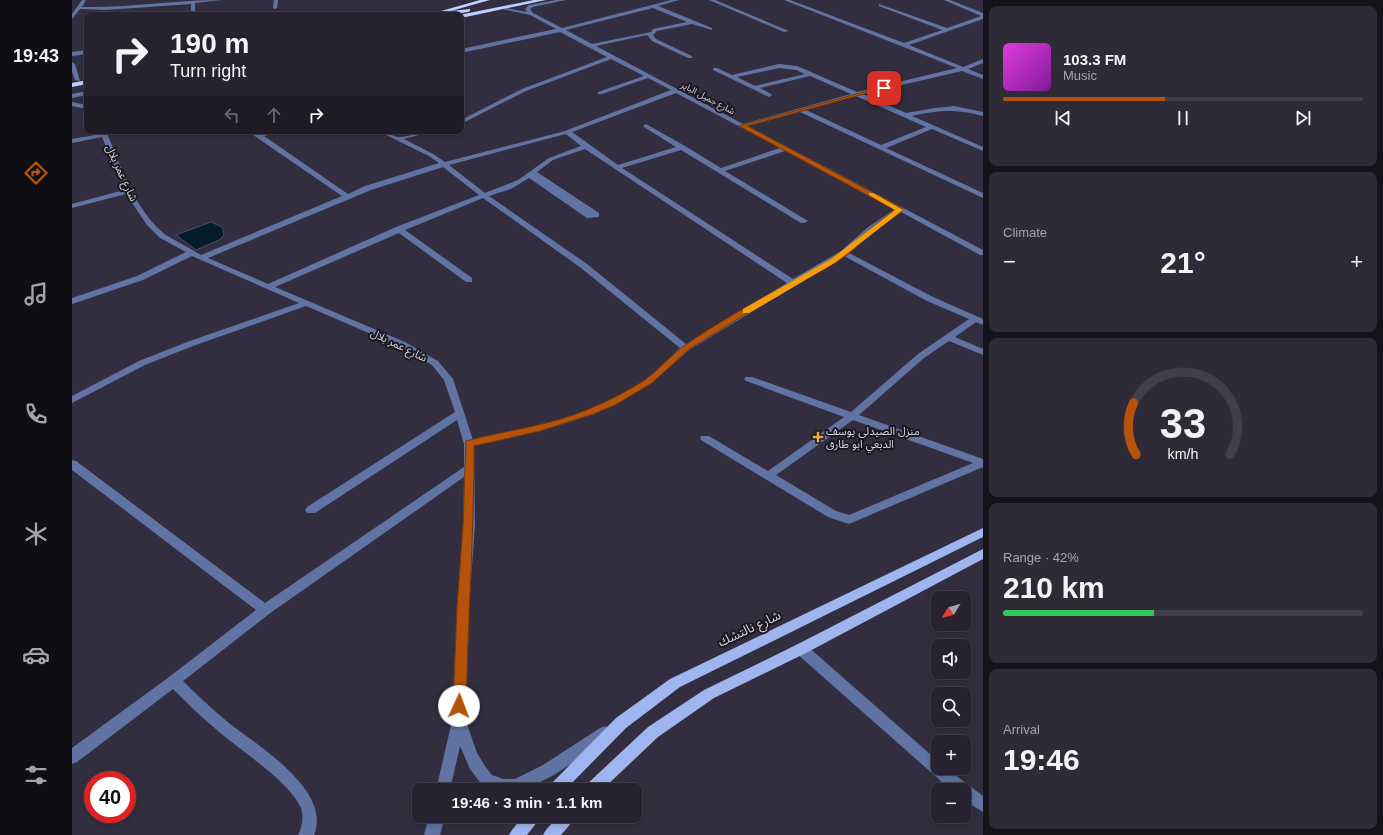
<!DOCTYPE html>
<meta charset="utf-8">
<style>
:root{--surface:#26222f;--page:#2e2a37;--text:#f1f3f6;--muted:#a4a4aa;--line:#423f4b;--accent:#b45309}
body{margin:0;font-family:Helvetica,"Noto Sans Arabic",sans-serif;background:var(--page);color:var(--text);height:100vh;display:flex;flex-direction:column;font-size:15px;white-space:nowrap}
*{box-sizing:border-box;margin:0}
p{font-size:13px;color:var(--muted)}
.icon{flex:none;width:22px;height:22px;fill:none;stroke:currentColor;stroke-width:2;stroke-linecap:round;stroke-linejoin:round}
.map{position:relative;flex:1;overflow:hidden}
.panel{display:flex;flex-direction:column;gap:6px;padding:6px;background:#15131a;width:400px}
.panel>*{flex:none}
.top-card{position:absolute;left:12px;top:12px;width:380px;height:122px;border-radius:8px;box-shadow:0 2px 6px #0003,0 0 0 1px var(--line);background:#26222f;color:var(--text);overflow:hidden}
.needle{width:26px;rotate:233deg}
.controls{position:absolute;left:859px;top:591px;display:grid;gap:8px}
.controls a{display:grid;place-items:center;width:40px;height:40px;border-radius:8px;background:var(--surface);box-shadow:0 2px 6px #0003,0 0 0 1px var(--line);font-size:20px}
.speed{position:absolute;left:12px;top:771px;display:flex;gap:8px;font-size:20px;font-weight:700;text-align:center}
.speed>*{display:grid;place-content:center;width:52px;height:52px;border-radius:50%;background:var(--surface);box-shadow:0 2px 6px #0003,0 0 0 1px var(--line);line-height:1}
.speed .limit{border:6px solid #d22;background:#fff;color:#111}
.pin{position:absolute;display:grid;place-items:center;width:34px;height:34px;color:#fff;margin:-17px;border-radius:8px;box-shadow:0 2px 6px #0006}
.me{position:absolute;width:44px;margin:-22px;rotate:2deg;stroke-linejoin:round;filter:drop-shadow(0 0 3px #0008)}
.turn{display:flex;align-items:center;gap:14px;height:84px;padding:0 20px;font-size:18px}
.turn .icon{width:52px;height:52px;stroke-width:2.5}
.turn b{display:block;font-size:28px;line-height:34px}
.lanes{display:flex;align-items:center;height:38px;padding:0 20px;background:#0003;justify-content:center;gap:20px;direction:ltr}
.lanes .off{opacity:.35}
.big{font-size:30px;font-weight:800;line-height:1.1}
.panel .card{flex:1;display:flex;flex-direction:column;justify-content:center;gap:6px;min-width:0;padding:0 14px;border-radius:8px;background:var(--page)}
.panel .dial{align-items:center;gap:0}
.dial svg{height:104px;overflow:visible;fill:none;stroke:var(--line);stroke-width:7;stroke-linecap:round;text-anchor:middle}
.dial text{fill:var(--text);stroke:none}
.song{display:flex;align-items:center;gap:12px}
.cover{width:48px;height:48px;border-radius:6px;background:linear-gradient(135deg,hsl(300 70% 55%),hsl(290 70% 35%))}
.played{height:4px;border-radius:2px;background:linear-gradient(90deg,var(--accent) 45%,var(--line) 45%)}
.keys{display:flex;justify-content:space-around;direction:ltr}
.heat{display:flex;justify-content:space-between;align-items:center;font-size:22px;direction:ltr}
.charge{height:6px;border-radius:3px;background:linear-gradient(90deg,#34c759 42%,var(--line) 0)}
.trip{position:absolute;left:340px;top:783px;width:230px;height:40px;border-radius:8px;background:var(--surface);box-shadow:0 2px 6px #0003,0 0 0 1px var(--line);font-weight:800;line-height:40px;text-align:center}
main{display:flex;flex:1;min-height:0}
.dock{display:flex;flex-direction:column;width:72px;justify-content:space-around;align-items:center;background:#0f0e13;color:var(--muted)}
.dock .icon{width:28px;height:28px}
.dock .selected{color:var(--accent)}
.dock b{font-size:18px;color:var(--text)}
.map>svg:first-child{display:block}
</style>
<main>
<nav class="dock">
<b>19:43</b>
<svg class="icon selected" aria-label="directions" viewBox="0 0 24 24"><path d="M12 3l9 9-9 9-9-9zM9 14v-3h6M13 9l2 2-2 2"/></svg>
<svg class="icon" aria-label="music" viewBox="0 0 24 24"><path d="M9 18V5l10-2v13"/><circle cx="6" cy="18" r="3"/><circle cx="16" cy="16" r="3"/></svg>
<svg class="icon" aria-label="phone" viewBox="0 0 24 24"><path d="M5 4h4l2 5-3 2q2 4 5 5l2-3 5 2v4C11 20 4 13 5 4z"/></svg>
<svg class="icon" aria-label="climate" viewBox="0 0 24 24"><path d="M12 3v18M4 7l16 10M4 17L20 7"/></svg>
<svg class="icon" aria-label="car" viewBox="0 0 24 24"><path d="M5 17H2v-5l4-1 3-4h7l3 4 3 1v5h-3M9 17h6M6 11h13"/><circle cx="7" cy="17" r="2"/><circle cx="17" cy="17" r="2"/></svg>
<svg class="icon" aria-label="filters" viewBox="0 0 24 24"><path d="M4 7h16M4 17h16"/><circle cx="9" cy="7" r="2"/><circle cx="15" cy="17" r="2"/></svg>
</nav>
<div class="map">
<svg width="911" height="835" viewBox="0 0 911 835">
<rect width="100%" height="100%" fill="#322e3f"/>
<path fill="#031b2b" stroke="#435362" d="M 139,222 L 150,227 L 152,235 L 147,240 L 124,250 L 104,235 Z"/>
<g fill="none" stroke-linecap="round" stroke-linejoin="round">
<g fill="#6173a2" fill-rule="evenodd">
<path d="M 10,0 L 14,0 L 10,7 C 57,8 103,0 150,0 L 123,3 L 123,15 L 119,15 L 119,4 L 34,10 L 8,9 L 0,19 L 0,14 Z"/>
<path d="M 202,0 L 206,0 L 205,8 L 203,9 L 201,8 Z"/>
<path d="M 484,0 L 494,0 L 461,7 L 458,9 L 461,13 L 490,28 L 599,0 L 607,0 L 586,6 L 640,28 L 640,30 L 620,24 L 585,31 L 581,35 L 584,39 L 620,56 L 620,58 L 616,58 L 580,41 L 575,35 L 524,46 L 671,124 L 779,94 L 738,76 L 688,88 L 699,94 L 700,95 L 697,97 L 641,70 L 641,68 L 645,68 L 660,75 L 707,64 L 725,66 L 785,92 L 885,68 L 712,0 L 718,0 L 832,43 L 870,30 L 807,6 L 807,4 L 875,28 L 909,16 L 872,0 L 878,0 L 911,13 L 911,19 L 837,45 L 891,67 L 911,59 L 911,63 L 896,69 L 911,75 L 911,79 L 890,71 L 791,94 L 834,113 L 863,108 L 882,106 L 911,112 L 911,116 C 884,109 867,110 840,116 L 911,147 L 911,151 L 860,129 L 814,148 L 911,193 L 911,198 L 728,112 L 676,126 L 911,250 L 911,255 L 908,255 L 829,212 L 801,232 L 777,253 L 861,297 L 911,319 L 911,325 L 904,322 L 883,337 L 911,349 L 911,355 L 877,341 L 852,358 L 787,415 L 911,459 L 911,467 L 777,524 L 756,517 L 629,440 L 628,438 L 629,436 L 637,436 L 696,471 L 772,417 L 674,381 L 672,379 L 674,377 L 680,377 L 779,412 L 846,354 L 897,319 L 855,301 L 772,256 L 617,350 L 580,383 L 543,405 L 522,414 L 469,431 L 402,446 L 403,525 L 397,607 L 394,721 L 405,753 L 413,766 L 420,775 L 431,779 L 443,779 L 471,765 L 528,728 L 533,726 L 538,728 L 540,733 L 538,738 L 482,775 L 452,790 L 420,790 L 410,785 L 398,769 L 388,746 L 378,790 L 364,790 L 380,721 L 385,607 L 391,525 L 392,477 L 197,614 L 111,681 C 126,696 141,710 157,723 C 186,746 260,790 242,835 L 226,835 C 230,827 232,817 229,808 C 218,782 168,750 146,731 C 130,718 116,704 101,689 L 5,762 L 0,764 L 0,748 L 97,677 L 184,610 L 0,470 L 0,460 L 4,461 L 193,603 L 392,467 L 392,444 L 385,420 L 243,513 L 235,513 L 233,510 L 235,507 L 383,412 L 372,380 L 360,365 L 327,346 L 234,306 L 121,346 L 73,365 L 0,403 L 0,396 L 67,361 L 115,342 L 227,303 L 120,256 L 71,280 L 0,304 L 0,298 L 65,276 L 114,252 L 88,238 L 75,225 L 54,194 L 0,208 L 0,204 L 52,190 L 30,137 L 0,143 L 0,139 L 29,134 L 28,131 L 34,131 C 48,164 64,213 94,235 C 105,242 118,248 129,255 L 270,196 L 184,137 L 177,131 L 184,131 L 188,134 L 199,131 L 210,131 L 192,136 L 276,194 L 293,186 L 367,163 L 357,156 L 306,131 C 315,131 321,137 327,137 C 338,137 350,131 362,131 L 332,139 L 361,154 L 373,162 L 493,131 L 599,90 L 576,78 L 530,94 L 526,94 L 526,92 L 572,76 L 539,59 L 454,91 L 389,124 L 389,120 L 450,89 L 535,57 L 488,32 L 389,53 L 389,49 L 484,29 L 458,15 L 426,8 L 428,7 L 455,12 L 453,9 L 457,5 ZM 581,8 L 615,22 L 581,29 L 579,32 L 520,44 L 494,30 ZM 707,68 L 724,70 L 733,74 L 683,86 L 665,77 ZM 604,93 L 708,148 L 649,168 L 613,146 L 574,124 L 571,126 L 572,127 L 604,147 L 546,165 L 500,132 ZM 784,96 L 854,127 L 809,145 L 734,110 ZM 494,134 L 509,146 L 477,158 L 446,180 L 413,193 L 377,165 ZM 513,149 L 715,283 L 614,344 L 515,264 L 417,196 L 439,189 L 457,178 L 515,218 L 527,217 L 527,213 L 465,172 L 481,160 ZM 609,150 L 729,223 L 732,223 L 736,221 L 653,171 L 713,151 L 823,209 L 795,228 L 769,251 L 721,279 L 550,168 ZM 371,167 L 407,195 L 324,227 L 196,284 L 136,258 L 299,190 ZM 411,198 L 509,268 L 608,348 C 597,358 586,370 574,379 C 524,415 460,427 401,440 L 381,379 L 366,361 L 333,342 L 203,287 L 327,233 L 394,282 L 400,282 L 400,278 L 333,230 ZM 781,420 L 901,463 L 777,515 L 764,511 L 704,475 Z"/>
<path d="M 637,0 L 643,0 L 717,31 L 712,32 Z"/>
<path d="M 15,50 L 15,54 L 0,56 L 0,52 Z"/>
<path d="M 0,62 L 3,64 L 8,81 L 3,80 L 0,72 Z"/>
<path d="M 15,91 L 15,95 L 0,98 L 0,94 Z"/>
<path d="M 0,102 L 15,105 L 15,109 L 0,106 Z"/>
<path d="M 729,643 L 734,645 L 866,761 L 866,768 L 874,768 L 911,796 L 911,812 L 892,800 L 892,790 L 879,790 L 724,653 L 723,649 L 724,645 Z"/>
<path d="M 357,816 L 373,816 L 368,835 L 352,835 Z"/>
</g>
<g fill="#9fb5ef" fill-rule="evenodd">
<path d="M 911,528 L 911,537 L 608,687 L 554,728 L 493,790 L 476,790 L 478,785 L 544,718 L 598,679 Z"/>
<path d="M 911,549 L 911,559 L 734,653 L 642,698 L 586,737 L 530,790 L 512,790 L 514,785 L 576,727 L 632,690 L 724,645 Z"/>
<path d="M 451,816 L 469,816 L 466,821 L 455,835 L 437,835 L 440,830 Z"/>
<path d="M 486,816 L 504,816 L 501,821 L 489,835 L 471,835 L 474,830 Z"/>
</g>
<g fill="#bed0ff" fill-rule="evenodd">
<path d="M 408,0 L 418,0 L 379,11 L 398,9 L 398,11 L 396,12 L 378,15 L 355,15 Z"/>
<path d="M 462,0 L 474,0 L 389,18 L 389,15 L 387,15 Z"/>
<path d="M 15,80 L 15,84 L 0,87 L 0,83 Z"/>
</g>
</g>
<path fill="#b45309" stroke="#753606" d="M 810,87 L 814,88 L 675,126 L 830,208 L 830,211 L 801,232 L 775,255 L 753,269 L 713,290 L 617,349 L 580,383 L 543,405 L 521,414 L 468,431 L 402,446 C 402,533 396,619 394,706 L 392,709 L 387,711 L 383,709 L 381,706 L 385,607 L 391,525 L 394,441 C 435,430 478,426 517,409 C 536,401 556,391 573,380 C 587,370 598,356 612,346 C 654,316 703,292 748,266 C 774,251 797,228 823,210 L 667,126 Z"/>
<path fill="#f59e0b" d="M 797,193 L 801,193 L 831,210 L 764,262 L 677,313 L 671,313 L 671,309 L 759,259 L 823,210 L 797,195 Z"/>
<path fill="#efa73e" stroke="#1a1820" stroke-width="1.5" d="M744 431h4v4h4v4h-4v4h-4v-4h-4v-4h4z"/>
<g text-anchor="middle" stroke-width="4" stroke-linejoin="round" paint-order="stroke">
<g font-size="9" fill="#d8d6e1" stroke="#1a1820">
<text transform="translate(636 98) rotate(28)" y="3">شارع جميل الباير</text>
</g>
<g font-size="11" fill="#d8d6e1" stroke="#1a1820">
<text transform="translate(50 173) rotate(65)" y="4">شارع عمر بلال</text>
<text transform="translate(327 345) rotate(26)" y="4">شارع عمر بلال</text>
</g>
<g font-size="11" fill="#d8d6e1" stroke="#1a1820" text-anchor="start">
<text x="754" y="435">منزل الصيدلي يوسف<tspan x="754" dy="13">الدبعي ابو طارق</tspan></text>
</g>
<g font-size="13" fill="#d8d6e1" stroke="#1a1820">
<text transform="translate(677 628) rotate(-25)" y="5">شارع نالتشك</text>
</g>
</g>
</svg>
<div class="controls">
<a><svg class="needle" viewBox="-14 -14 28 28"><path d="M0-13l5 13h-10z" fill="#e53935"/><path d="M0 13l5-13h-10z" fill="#a4a4aa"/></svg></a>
<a><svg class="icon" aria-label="sound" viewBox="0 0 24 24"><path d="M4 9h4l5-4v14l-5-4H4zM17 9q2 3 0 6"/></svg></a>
<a><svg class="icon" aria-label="search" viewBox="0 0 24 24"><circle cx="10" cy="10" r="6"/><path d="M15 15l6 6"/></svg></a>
<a>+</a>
<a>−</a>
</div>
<div class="speed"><div class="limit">40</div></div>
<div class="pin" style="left:812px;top:88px;background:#d93025"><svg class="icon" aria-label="arrive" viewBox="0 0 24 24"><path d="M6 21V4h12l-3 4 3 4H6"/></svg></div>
<svg class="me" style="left:387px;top:706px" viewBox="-20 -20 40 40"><circle r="19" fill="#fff"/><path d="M0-13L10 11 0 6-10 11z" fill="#b45309"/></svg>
<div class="trip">19:46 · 3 min · 1.1 km</div>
<div class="top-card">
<div class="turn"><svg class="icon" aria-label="right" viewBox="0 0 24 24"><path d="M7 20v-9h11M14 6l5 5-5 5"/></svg><div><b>190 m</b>Turn right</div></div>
<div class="lanes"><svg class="icon off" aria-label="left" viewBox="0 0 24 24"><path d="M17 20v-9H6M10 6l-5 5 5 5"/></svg><svg class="icon off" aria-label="ahead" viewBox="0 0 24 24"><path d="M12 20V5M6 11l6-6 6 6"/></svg><svg class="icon" aria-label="right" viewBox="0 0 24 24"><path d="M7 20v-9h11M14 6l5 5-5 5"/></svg></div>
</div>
</div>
<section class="panel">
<div class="card">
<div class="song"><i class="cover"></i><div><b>103.3 FM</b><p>Music</p></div></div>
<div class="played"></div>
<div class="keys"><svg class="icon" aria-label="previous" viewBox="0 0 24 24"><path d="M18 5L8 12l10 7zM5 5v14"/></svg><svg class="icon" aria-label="pause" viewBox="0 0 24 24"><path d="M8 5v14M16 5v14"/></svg><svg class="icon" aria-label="next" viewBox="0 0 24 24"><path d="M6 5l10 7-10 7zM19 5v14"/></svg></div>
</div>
<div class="card"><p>Climate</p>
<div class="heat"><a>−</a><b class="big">21°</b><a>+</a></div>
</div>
<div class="card dial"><svg viewBox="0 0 100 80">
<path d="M14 69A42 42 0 1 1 86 69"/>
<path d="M14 69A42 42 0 0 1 12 29" stroke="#b45309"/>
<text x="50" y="56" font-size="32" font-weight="700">33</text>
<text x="50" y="72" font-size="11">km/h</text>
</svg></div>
<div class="card"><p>Range · 42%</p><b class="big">210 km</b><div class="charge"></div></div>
<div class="card"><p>Arrival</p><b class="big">19:46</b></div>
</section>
</main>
